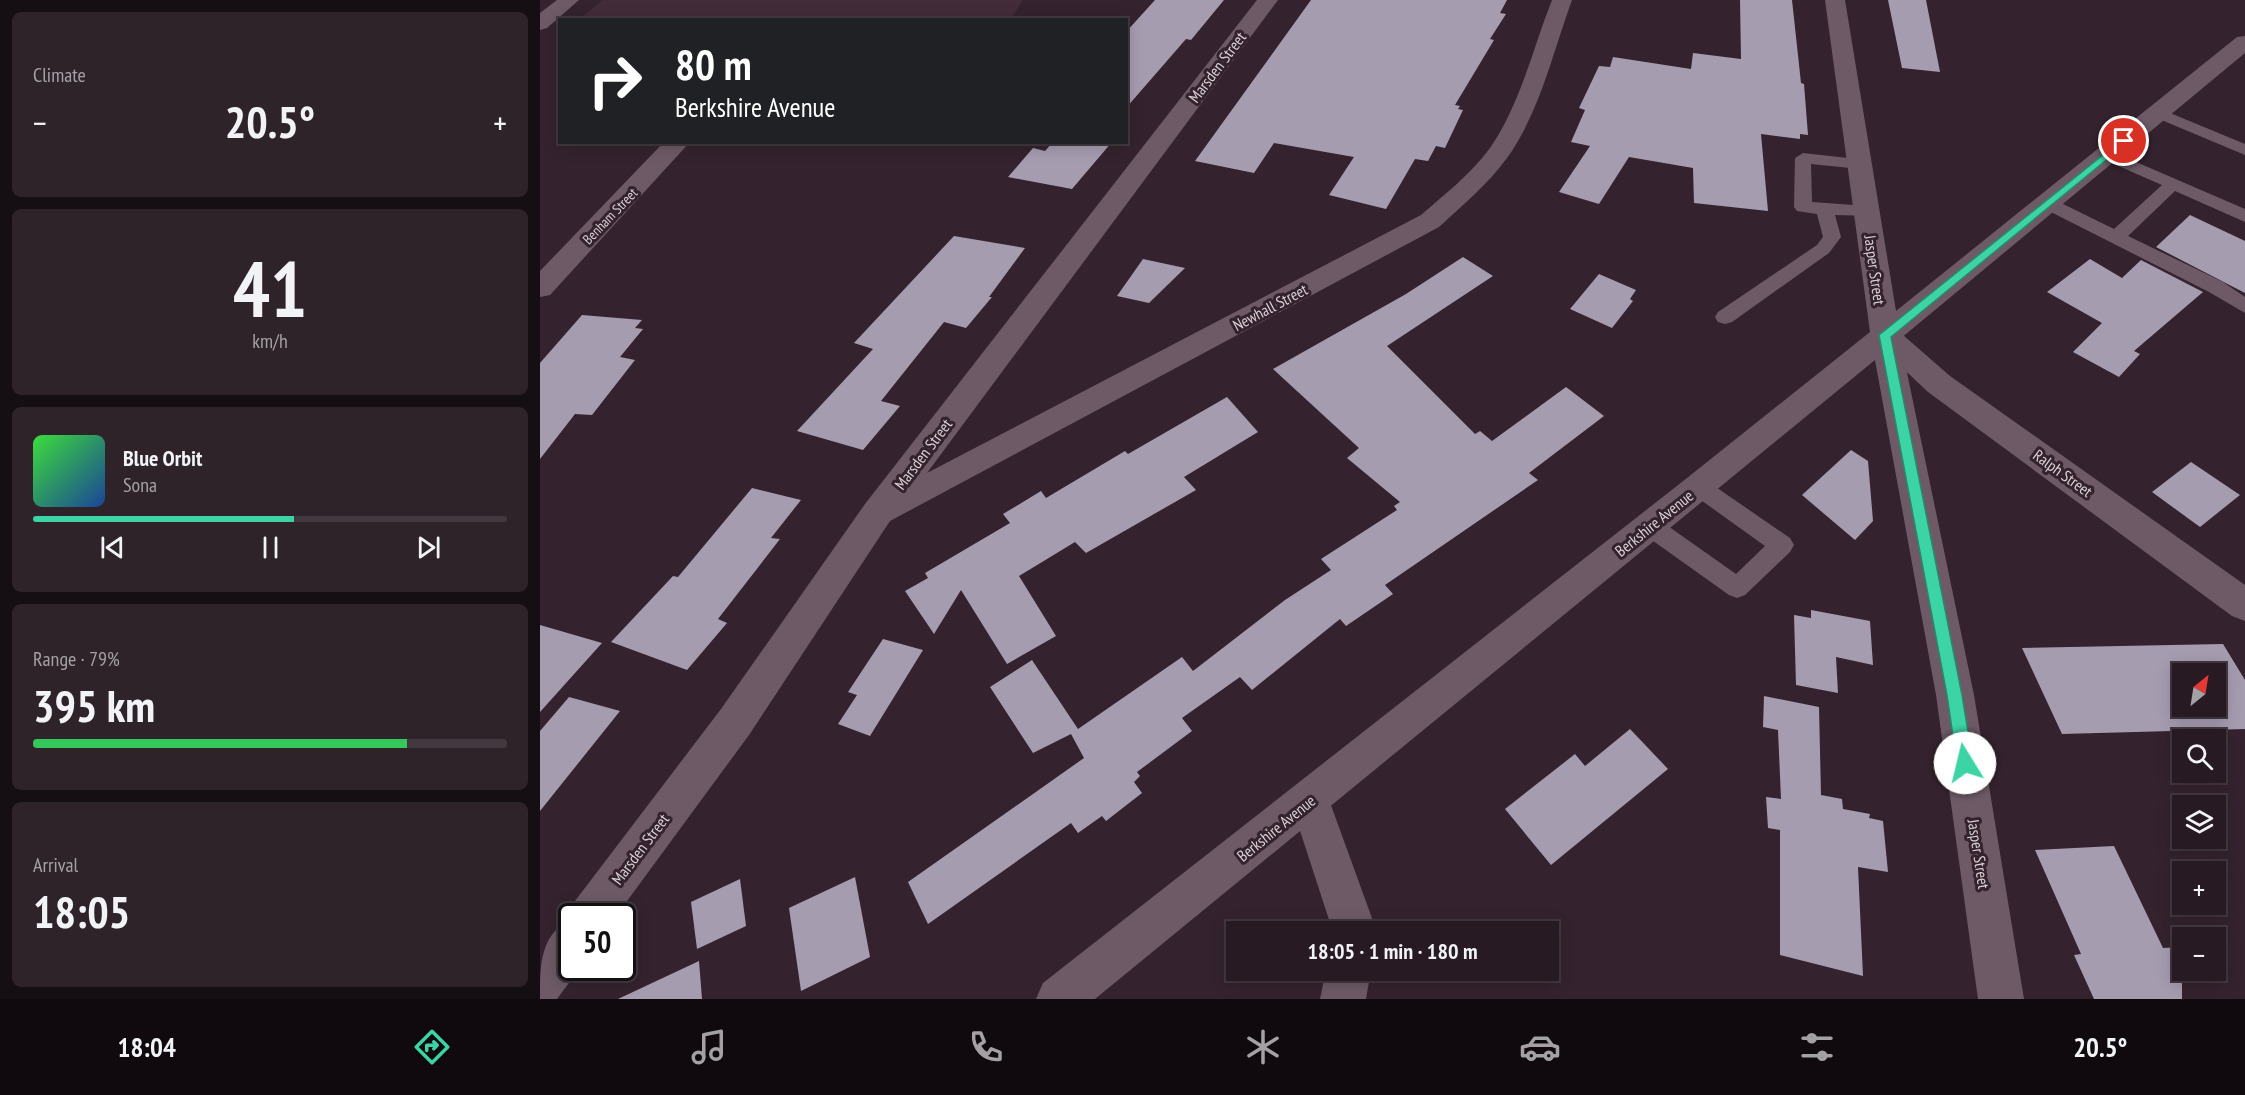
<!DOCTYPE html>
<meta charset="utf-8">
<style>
:root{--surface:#271a22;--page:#2f232a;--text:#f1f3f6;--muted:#a4a1a5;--line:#433840;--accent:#3cd4a4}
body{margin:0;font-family:"PT Sans Narrow",sans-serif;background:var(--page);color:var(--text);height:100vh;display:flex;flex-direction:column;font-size:22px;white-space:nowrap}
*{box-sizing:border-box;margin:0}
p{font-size:20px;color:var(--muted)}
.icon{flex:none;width:33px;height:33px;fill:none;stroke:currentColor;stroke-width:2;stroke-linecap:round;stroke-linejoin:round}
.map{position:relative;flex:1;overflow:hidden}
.panel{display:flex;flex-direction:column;gap:12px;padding:12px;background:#150e13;width:540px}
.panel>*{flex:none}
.guide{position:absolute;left:18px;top:18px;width:570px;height:126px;border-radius:0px;box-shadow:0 3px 15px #0003,0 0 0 2px var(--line);background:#202124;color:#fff;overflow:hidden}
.needle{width:39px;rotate:30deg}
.buttons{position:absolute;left:1632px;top:663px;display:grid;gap:12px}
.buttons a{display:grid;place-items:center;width:54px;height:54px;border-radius:0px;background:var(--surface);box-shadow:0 3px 15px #0003,0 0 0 2px var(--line);font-size:30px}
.speed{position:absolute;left:18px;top:903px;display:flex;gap:12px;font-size:30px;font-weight:700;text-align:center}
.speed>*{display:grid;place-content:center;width:78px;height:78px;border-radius:50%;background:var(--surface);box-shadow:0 3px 15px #0003,0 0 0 2px var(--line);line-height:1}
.speed .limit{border:3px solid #111;border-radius:9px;background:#fff;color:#111}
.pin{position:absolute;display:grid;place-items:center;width:51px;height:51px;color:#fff;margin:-26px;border:3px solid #fff;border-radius:50%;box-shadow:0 2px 6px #0007}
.me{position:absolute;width:66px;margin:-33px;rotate:351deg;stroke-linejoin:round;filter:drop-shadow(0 0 4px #0008)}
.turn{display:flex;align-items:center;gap:21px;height:126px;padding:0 18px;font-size:27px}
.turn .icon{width:78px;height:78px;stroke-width:2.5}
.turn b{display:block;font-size:42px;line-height:51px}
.big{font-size:45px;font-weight:700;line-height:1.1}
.panel .tile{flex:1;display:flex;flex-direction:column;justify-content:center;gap:9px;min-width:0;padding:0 21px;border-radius:9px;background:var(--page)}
.panel .dial{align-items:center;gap:0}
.dial b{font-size:78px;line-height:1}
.song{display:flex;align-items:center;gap:18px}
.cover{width:72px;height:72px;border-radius:9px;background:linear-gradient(135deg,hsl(120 70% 55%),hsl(220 70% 35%))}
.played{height:6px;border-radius:3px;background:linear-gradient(90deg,var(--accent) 55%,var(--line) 55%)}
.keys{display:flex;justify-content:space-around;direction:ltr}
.heat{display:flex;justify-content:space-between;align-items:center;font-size:33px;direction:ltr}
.charge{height:9px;border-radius:4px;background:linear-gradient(90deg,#34c759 79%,var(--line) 0)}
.trip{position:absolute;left:686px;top:921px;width:333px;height:60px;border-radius:0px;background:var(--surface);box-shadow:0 3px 15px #0003,0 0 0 2px var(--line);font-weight:700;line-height:60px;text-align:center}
.tabs{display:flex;height:96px;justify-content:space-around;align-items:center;background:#100a0e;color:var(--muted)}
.tabs .icon{width:42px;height:42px}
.tabs .current{color:var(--accent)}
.tabs b{font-size:27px;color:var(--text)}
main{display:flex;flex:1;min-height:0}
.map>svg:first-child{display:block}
</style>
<main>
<section class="panel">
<div class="tile"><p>Climate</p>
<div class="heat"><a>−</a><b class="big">20.5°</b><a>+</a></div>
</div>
<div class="tile dial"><b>41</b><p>km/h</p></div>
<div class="tile">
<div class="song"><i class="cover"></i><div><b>Blue Orbit</b><p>Sona</p></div></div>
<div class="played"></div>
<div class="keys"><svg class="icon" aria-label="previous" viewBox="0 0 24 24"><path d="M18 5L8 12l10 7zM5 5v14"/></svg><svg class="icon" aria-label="pause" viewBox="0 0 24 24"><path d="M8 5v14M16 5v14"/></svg><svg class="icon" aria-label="next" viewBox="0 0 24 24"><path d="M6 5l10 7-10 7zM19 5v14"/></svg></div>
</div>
<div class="tile"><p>Range · 79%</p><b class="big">395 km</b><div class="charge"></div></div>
<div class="tile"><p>Arrival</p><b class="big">18:05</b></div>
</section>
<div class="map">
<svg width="1705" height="999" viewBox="0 0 1705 999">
<rect width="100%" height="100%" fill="#34232e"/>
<path fill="#432c3a" d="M 63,0 L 483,0 L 470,20 L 40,19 Z"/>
<g fill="#a69cb0" fill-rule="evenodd">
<path d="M 615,0 L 684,0 L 651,40 L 646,39 L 586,108 L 586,32 Z"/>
<path d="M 771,0 L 967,0 L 960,13 L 966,14 L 950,39 L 954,40 L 915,105 L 920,106 L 918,109 L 923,110 L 905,148 L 896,146 L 888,161 L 875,159 L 846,209 L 789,195 L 814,157 L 734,143 L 714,173 L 655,161 Z"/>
<path d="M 1200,0 L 1252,0 L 1261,83 L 1264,84 L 1268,135 L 1260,134 L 1260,139 L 1221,134 L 1228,211 L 1154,203 L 1153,168 L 1089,157 L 1059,204 L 1019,192 L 1050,146 L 1031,142 L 1045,110 L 1039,108 L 1059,66 L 1070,67 L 1073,57 L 1151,69 L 1153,53 L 1201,59 Z"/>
<path d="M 1348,0 L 1386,0 L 1400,72 L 1362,68 Z"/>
<path d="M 513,142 L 572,142 L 532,189 L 468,177 L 493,148 L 505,151 Z"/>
<path d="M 1650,215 L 1705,241 L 1705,293 L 1616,247 Z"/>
<path d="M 414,236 L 485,248 L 449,297 L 452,297 L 426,328 L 404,322 L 341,401 L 360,406 L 323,450 L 257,431 L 333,349 L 314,343 Z"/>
<path d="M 923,257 L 953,276 L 847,346 L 935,434 L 940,431 L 952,441 L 1026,387 L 1064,416 L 989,473 L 998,480 L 845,585 L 853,594 L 806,626 L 800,619 L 712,690 L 700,677 L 642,718 L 652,731 L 597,772 L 600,776 L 594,782 L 602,793 L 566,821 L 562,816 L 538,833 L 531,823 L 388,924 L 368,882 L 544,758 L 531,734 L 493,753 L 450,687 L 492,660 L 538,729 L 642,657 L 653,671 L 745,600 L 791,570 L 781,559 L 857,510 L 854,506 L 860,502 L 807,458 L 819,448 L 733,369 L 866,294 Z"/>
<path d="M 603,259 L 645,268 L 609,303 L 577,296 Z"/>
<path d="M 1550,259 L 1582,278 L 1601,260 L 1663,292 L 1594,351 L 1600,354 L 1579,377 L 1533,352 L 1562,323 L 1507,292 Z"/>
<path d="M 1059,274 L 1096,290 L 1090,299 L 1093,301 L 1072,328 L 1030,309 Z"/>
<path d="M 42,315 L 102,320 L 95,328 L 103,329 L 80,357 L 95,360 L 52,415 L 35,414 L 0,459 L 0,363 Z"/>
<path d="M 687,397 L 718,432 L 644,477 L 656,490 L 546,553 L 535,542 L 479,576 L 516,636 L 467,664 L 421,590 L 394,634 L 365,591 L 388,578 L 385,573 L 470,523 L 463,514 L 501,491 L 506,498 L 585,451 L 588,454 Z"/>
<path d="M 1311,450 L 1328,461 L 1333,521 L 1315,540 L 1262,495 Z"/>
<path d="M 1651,462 L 1700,495 L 1660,527 L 1612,492 Z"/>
<path d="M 212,488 L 261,500 L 231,538 L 240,539 L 178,619 L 187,623 L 147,670 L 71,642 L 133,576 L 138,577 Z"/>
<path d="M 1271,610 L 1330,621 L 1333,665 L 1296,657 L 1298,693 L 1256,685 L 1254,615 L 1271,618 Z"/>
<path d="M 0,625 L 62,643 L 0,712 Z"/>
<path d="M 343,639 L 383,650 L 330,736 L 298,724 L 317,695 L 308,692 Z"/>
<path d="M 1683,644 L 1705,680 L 1705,729 L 1522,734 L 1482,648 ZM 1642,674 L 1676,674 L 1676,706 L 1642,706 Z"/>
<path d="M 1224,696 L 1279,707 L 1281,795 L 1302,799 L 1303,809 L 1330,814 L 1329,818 L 1343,821 L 1348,872 L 1318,867 L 1323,976 L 1240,955 L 1240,830 L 1228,828 L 1226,797 L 1241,799 L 1238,730 L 1223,727 Z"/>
<path d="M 29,697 L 80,711 L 0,811 L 0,731 Z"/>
<path d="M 1090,729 L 1128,769 L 1011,865 L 965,809 L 1035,754 L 1045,766 Z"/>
<path d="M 1574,846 L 1623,948 L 1642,947 L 1642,999 L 1554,999 L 1534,955 L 1541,954 L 1495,850 Z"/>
<path d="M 315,877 L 330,957 L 261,991 L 249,908 Z"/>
<path d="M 200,879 L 206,926 L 157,949 L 151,902 Z"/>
<path d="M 159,961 L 162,999 L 78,999 Z"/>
</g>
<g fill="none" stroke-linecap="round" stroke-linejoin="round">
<g fill="#6d5a66" fill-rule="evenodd">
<path d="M 1618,108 L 1705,144 L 1705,155 L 1612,116 L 1610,113 L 1612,110 Z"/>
<path d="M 1566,149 L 1705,209 L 1705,222 L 1635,191 L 1588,236 L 1683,282 L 1705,297 L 1705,313 L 1669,292 L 1501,207 L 1498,203 L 1501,199 L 1513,199 L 1574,229 L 1622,185 L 1560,158 L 1558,154 L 1560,150 Z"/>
<path d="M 1263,153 L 1326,160 L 1328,164 L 1326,168 L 1320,169 L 1271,164 L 1272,202 L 1327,206 L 1333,208 L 1336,212 L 1333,216 L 1295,215 L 1301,237 L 1289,253 L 1192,322 L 1185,324 L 1178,322 L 1175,317 L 1178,312 L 1277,245 L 1283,237 L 1277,214 L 1257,211 L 1254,207 L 1255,158 Z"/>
<path d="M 1159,478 L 1167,481 L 1250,538 L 1254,545 L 1250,552 L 1205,595 L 1197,598 L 1189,595 L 1102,533 L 1099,526 L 1102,519 L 1110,517 L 1118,519 L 1196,574 L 1225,546 L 1151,493 L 1148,487 L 1151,481 Z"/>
</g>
<g fill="#6d5a66" fill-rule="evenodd">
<path d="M 17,0 L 39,0 L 7,28 L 0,30 L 0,13 Z"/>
<path d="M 717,0 L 738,0 L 387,473 L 881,215 C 905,194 931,174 950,148 C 980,105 993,48 1012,0 L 1032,0 C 1013,52 1000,112 967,158 C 948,184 923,205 899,227 L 350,521 L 209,735 L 76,916 L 32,916 L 32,968 L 40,968 L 17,999 L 0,999 C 0,965 0,935 30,920 L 28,916 L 35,901 L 181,709 L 325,504 Z"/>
<path d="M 124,142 L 150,142 L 10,295 L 0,297 L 0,271 Z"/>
<path d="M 1345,325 L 1355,328 L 1410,376 L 1705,585 L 1705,621 L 1692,616 L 1388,392 L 1335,342 L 1331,335 L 1335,328 Z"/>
<path d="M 770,780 L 784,786 L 837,932 L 793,932 L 750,800 L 756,786 Z"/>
<path d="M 786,970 L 831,970 L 826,999 L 780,999 Z"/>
</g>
<path fill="#6d5a66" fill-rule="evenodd" d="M 1285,0 L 1305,0 L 1356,311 L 1697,37 L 1705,36 L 1705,53 L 1360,339 L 1434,695 L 1484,999 L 1438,999 L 1396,695 L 1335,360 L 555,999 L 496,999 L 503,983 L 1147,478 L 1330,332 Z"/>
</g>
<path fill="#3cd4a4" stroke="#278a6b" stroke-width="1.5" d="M 1584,138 L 1589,141 L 1587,143 L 1351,337 L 1422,695 L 1433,763 L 1431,768 L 1425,771 L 1419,768 L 1417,763 L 1407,695 L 1339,335 Z"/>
<g text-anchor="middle" stroke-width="6" stroke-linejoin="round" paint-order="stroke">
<g font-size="14" fill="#dbd0d6" stroke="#34232e">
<text transform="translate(70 216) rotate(-46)" y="5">Benham Street</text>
</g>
<g font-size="16" fill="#dbd0d6" stroke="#34232e">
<text transform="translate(677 67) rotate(-53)" y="6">Marsden Street</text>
<text transform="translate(1335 270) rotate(82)" y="6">Jasper Street</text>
<text transform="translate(730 307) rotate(-28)" y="6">Newhall Street</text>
<text transform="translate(383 454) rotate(-53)" y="6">Marsden Street</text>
<text transform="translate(1523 473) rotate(36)" y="6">Ralph Street</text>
<text transform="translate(1114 523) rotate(-39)" y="6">Berkshire Avenue</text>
<text transform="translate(736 828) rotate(-39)" y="6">Berkshire Avenue</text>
<text transform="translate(100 849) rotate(-53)" y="6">Marsden Street</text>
<text transform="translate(1439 854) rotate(81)" y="6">Jasper Street</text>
</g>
</g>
</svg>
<div class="buttons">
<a><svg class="needle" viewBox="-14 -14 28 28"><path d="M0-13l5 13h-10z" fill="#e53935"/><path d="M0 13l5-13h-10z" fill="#a4a1a5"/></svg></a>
<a><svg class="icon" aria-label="search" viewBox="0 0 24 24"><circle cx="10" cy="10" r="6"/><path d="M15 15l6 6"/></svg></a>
<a><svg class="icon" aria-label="layers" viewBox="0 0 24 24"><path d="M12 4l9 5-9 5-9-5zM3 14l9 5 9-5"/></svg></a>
<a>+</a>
<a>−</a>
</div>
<div class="speed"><div class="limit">50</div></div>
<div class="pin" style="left:1584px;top:141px;background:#d93025"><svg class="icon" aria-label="arrive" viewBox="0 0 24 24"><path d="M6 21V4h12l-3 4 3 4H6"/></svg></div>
<svg class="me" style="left:1425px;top:763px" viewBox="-20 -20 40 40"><circle r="19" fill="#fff"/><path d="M0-13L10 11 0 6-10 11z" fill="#3cd4a4"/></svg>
<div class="trip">18:05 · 1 min · 180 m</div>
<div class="guide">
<div class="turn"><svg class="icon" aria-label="right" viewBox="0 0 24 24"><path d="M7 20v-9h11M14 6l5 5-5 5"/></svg><div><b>80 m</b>Berkshire Avenue</div></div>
</div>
</div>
</main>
<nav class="tabs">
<b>18:04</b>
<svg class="icon current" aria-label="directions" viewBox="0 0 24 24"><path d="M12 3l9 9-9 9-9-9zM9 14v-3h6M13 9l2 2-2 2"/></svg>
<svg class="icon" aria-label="music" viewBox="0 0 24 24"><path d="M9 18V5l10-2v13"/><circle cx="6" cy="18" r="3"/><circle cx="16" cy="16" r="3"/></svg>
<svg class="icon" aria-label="phone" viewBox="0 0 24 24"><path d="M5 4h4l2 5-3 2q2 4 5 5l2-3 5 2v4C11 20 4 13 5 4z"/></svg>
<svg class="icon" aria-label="climate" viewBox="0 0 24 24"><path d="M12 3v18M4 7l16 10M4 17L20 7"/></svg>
<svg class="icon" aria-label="car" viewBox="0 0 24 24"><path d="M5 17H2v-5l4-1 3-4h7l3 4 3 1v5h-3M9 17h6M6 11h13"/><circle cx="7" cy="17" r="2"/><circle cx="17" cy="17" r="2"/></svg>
<svg class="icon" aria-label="filters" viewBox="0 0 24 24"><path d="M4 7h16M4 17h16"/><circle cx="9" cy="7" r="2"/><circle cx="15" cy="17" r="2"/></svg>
<b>20.5°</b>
</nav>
